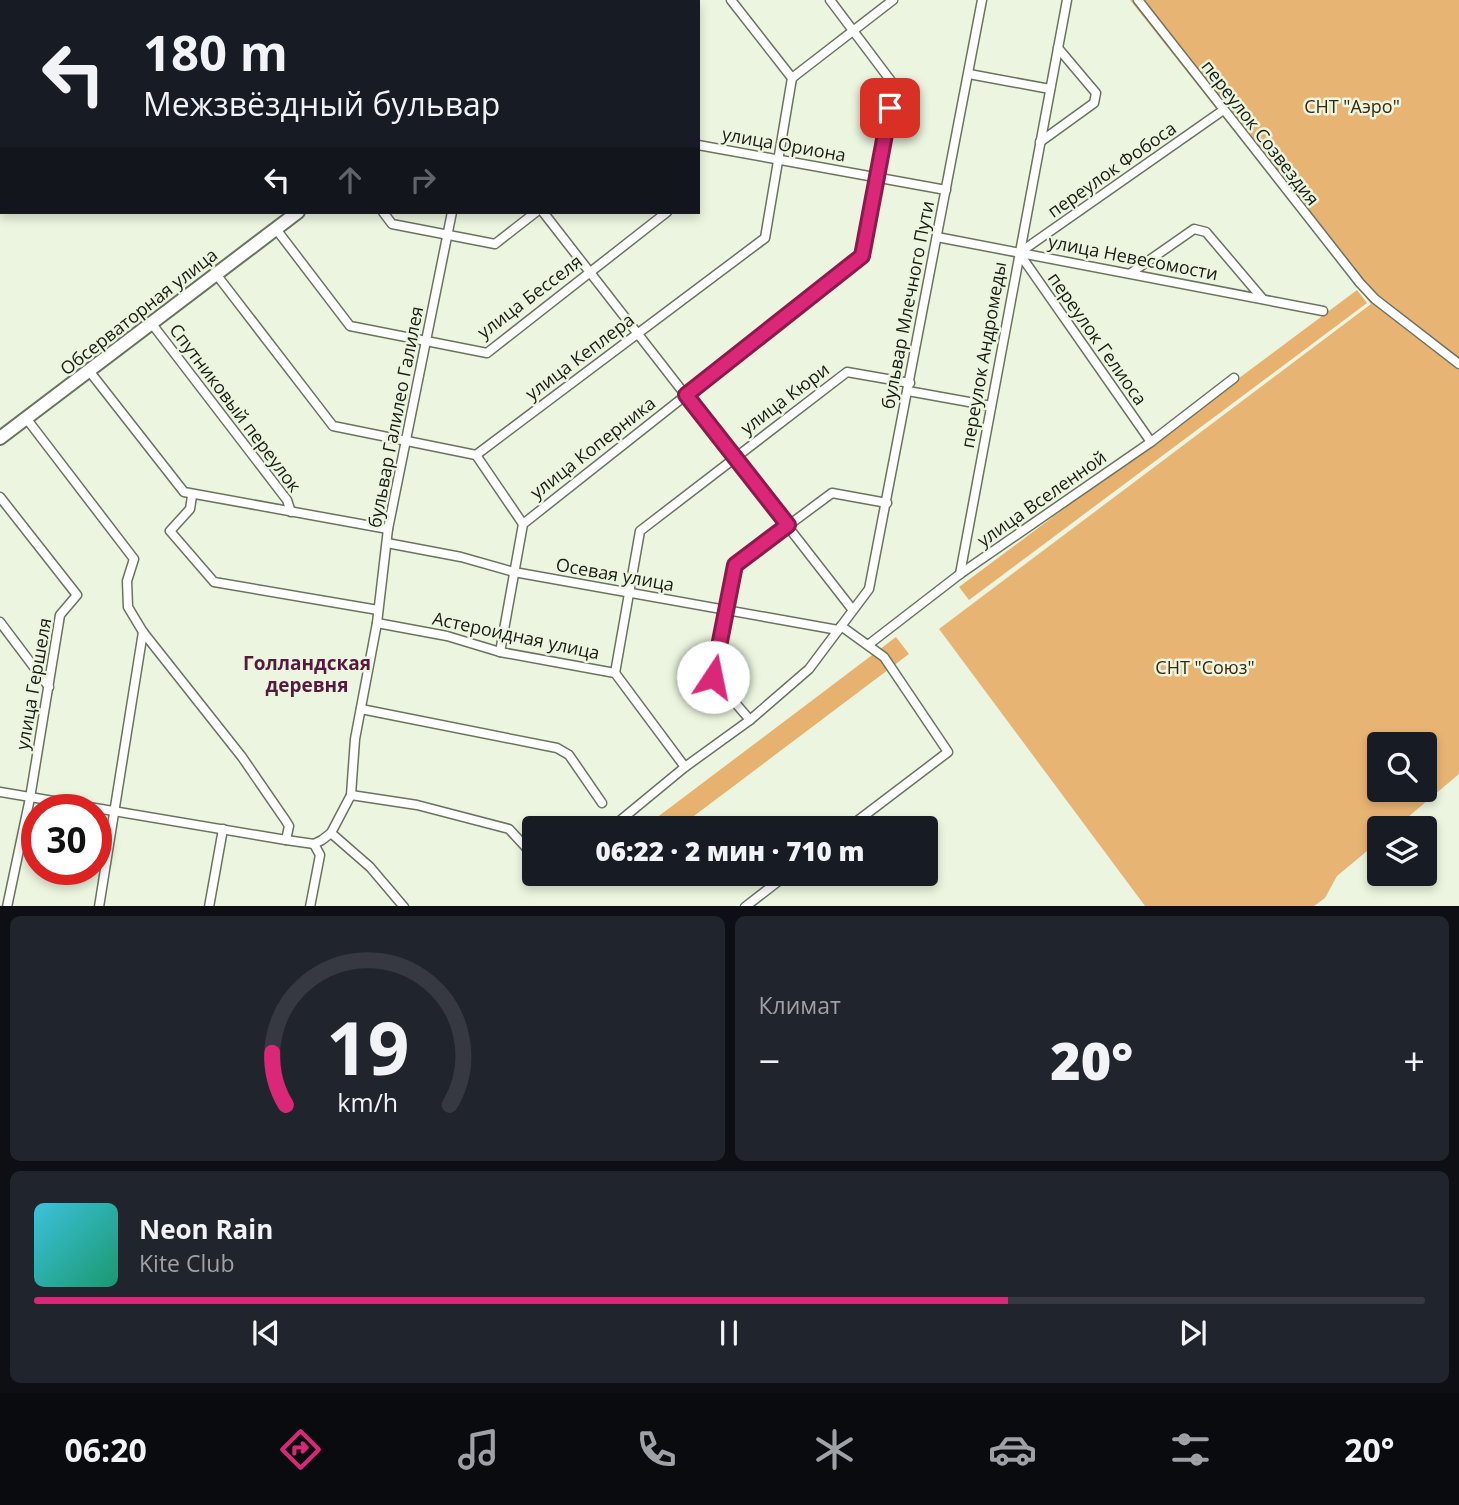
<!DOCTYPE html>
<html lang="ru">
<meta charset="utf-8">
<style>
:root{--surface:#171b24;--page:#20242c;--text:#f1f3f6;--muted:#9ea1a6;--line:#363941;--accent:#db2777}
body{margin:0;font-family:"Open Sans",sans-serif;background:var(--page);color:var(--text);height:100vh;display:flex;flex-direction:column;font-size:26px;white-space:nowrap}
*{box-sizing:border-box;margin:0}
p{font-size:23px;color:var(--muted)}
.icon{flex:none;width:38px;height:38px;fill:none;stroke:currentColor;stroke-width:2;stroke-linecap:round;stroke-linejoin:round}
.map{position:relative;height:906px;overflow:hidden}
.side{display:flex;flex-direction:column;gap:10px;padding:10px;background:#0d0f14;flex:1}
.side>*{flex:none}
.banner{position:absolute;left:0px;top:0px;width:700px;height:214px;box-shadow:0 4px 10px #0003;background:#171b24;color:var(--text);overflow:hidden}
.tools{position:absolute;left:1367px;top:732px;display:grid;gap:14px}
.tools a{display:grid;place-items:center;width:70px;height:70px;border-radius:7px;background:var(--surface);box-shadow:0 4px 10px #0003;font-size:35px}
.speed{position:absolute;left:21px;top:794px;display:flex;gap:14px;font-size:35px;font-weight:700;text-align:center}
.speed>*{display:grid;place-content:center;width:91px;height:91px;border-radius:50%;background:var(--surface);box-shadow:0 4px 10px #0003;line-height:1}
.speed .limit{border:10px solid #d22;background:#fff;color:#111}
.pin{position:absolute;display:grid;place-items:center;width:60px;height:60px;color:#fff;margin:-30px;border-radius:14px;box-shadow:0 4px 10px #0006}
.me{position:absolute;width:77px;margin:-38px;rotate:11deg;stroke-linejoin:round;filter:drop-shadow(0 0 5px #0008)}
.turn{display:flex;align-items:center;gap:24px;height:147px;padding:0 28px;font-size:32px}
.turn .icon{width:91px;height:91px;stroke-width:2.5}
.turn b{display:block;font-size:49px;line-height:60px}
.lanes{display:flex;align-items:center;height:66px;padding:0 28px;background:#0003;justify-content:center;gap:35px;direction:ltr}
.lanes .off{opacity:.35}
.big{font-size:52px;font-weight:800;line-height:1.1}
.side .tile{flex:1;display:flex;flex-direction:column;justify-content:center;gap:10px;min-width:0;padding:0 24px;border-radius:10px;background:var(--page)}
.side .dial{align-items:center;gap:0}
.dial svg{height:182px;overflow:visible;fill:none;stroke:var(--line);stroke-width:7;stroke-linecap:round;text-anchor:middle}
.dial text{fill:var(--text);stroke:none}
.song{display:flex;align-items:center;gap:21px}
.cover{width:84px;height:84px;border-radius:10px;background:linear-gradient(135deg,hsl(190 70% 55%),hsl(160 70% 35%))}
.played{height:7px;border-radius:4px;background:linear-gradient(90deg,var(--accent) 70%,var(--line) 70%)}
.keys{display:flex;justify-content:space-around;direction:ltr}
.heat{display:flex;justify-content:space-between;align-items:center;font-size:38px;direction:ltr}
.side .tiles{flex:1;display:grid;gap:10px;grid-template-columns:1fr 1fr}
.tile:last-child{grid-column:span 2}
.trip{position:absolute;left:522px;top:816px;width:416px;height:70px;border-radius:7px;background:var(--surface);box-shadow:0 4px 10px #0003;font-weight:800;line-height:70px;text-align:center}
.tab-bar{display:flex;height:112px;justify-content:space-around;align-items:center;background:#090b0e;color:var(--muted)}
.tab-bar .icon{width:49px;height:49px}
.tab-bar .on{color:var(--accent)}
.tab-bar b{font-size:32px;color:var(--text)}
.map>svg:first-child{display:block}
</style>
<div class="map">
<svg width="1459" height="907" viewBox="0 0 1459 907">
<rect width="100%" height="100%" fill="#ebf5df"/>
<path fill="#e8b474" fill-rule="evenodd" d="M 1130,0 L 1459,0 L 1459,774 L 1395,828 L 1379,828 L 1379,841 L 1337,876 L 1325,898 L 1314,906 L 1145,906 L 939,629 L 1371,304 ZM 1379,744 L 1424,744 L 1424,789 L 1379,789 Z"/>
<g fill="#e7b26f">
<path d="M 1357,290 L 1367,303 L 969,600 L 959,587 Z"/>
<path d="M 896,637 L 909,654 L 678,828 L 643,828 Z"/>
</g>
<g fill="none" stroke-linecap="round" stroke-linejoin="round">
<defs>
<g id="minor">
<path d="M 633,0 L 635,2"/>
<path d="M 1138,0 L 1360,283 L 1375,299 L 1459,364"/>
<path d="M 969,74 L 1050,89"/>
<path d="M 792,78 L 893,0"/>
<path d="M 1040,142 L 1094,103 L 1096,93 L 1058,48"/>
<path d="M 698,145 L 946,190"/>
<path d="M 383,212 L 392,224 L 495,244 L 536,212"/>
<path d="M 543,212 L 852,609"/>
<path d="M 276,229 L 350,326 L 487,353 L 667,212"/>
<path d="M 937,237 L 1323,311"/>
<path d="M 1131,273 L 1194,229 L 1206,232 L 1262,298"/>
<path d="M 216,274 L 333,426 L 476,455 L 765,238 L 792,78 L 731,0"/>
<path d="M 152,324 L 287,500 L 291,512"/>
<path d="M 90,372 L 184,492 L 388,529"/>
<path d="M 908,391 L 991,406"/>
<path d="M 26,418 L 134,559 L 127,581 L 128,607 L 143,632 L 242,757 L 286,821 L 289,826 L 286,840"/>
<path d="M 1151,442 L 1019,253 L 1222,111"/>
<path d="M 476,455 L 523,524"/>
<path d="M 192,496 L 190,509 L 170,531 L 214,582 L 378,610"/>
<path d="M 0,497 L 77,595 L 60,615 L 30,798 L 7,907"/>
<path d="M 387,543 L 461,557 L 514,572 L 838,630"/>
<path d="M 960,574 L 1067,0"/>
<path d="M 0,622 L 49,687"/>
<path d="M 377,623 L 447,636 L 500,652 L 615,673 L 685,767"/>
<path d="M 841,626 L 884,657 L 948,752 L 848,828"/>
<path d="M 868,645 L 960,574 L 1151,442 L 1234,378"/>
<path d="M 500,652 L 523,524 L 862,256 L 894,85 L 830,0"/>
<path d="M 615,673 L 640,531 L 847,372 L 910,383"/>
<path d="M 361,709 L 557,748 L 569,755 L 602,803"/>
<path d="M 750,720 L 713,677 L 735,565 L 832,493 L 887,503"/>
<path d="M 0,792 L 286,840 L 314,844 L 322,840 L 331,833 L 351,795 L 355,739 L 377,623 L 388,529 L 452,212"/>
<path d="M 351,795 L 417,805 L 509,829 L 534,856"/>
<path d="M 611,828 L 685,767 L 750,720 L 809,669 L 869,589 L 982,0"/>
<path d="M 331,833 L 370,867 L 404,907"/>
<path d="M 99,907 L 143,632"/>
<path d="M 209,907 L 223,829"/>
<path d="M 310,907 L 320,855 L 314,844"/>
<path d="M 745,907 L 789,873"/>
</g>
<g id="secondary">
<path d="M 568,2 L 570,0"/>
<path d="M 0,438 L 298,212"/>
</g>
</defs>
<use href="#minor" stroke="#6a7360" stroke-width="11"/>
<use href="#secondary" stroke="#6a7360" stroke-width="16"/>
<use href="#minor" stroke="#fff" stroke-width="8"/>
<use href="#secondary" stroke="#fff" stroke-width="12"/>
</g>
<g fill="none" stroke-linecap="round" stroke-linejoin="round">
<defs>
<path id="route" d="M 713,677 L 735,565 L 788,525 L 686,395 L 862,256 L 890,108"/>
</defs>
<use href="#route" stroke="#8e194d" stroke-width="18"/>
<use href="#route" stroke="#db2777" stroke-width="12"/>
</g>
<g text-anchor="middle" stroke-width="5" stroke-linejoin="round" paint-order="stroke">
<g font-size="18" fill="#3c2709" stroke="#ebf5df">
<text x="1352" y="113">СНТ "Аэро"</text>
<text x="1205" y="674">СНТ "Союз"</text>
</g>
<g font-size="18" fill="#181c14" stroke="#ebf5df">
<text transform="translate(1260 133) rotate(52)" y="6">переулок Созвездия</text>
<text transform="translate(784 145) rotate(10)" y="6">улица Ориона</text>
<text transform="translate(1112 170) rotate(-35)" y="6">переулок Фобоса</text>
<text transform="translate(1133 258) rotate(11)" y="6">улица Невесомости</text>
<text transform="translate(530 297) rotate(-37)" y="6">улица Бесселя</text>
<text transform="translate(908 305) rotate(-79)" y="6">бульвар Млечного Пути</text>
<text transform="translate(139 312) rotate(-38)" y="6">Обсерваторная улица</text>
<text transform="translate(1097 339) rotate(55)" y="6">переулок Гелиоса</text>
<text transform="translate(984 355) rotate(-80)" y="6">переулок Андромеды</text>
<text transform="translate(580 357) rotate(-37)" y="6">улица Кеплера</text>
<text transform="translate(785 399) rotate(-37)" y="6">улица Кюри</text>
<text transform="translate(235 408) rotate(53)" y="6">Спутниковый переулок</text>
<text transform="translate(396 417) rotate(-79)" y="6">бульвар Галилео Галилея</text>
<text transform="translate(593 448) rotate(-38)" y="6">улица Коперника</text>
<text transform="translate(1042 499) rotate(-35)" y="6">улица Вселенной</text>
<text transform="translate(615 575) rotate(10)" y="6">Осевая улица</text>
<text transform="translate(516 636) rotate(12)" y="6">Астероидная улица</text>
<text transform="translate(34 684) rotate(-80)" y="6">улица Гершеля</text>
</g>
<g font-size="19" font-weight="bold" fill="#57193d" stroke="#ebf5df">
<text x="307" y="670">Голландская<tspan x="307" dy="22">деревня</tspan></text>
</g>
</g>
</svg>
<div class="tools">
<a><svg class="icon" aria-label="search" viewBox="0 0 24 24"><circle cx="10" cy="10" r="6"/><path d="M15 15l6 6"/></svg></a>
<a><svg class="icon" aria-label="layers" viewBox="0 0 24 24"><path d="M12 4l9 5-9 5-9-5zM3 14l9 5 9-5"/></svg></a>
</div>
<div class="speed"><div class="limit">30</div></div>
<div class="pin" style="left:890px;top:108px;background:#d93025"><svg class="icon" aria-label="arrive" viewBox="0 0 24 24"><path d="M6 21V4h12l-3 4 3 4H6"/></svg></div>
<svg class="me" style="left:713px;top:677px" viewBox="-20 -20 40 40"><circle r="19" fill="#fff"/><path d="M0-13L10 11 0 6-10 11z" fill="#db2777"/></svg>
<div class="trip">06:22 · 2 мин · 710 m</div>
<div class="banner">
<div class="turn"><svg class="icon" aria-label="left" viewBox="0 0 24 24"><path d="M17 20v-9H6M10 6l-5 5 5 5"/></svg><div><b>180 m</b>Межзвёздный бульвар</div></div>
<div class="lanes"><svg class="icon" aria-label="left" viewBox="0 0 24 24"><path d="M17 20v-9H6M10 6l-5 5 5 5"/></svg><svg class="icon off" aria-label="ahead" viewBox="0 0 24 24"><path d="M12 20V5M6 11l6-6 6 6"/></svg><svg class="icon off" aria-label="right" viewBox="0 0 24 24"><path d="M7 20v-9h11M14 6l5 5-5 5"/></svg></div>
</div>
</div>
<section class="side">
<div class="tiles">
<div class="tile dial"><svg viewBox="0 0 100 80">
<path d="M14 69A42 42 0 1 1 86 69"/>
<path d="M14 69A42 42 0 0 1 8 46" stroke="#db2777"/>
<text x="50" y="56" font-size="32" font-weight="700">19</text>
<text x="50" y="72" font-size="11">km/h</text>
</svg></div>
<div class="tile"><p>Климат</p>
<div class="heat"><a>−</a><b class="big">20°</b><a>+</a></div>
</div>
<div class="tile">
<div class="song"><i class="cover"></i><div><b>Neon Rain</b><p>Kite Club</p></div></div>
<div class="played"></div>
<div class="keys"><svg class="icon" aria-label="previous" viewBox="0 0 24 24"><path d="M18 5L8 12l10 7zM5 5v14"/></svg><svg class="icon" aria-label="pause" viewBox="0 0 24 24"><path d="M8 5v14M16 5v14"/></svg><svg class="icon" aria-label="next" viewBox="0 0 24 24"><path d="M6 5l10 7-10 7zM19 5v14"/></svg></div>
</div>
</div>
</section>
<nav class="tab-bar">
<b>06:20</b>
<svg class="icon on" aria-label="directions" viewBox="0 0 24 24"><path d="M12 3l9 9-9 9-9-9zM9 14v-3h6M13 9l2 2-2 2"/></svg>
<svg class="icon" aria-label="music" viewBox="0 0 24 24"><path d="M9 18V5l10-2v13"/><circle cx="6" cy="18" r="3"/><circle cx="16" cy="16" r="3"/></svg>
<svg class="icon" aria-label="phone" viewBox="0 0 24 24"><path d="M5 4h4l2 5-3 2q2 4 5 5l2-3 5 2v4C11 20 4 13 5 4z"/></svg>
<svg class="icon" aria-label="climate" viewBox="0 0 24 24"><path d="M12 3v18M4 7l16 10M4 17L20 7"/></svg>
<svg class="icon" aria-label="car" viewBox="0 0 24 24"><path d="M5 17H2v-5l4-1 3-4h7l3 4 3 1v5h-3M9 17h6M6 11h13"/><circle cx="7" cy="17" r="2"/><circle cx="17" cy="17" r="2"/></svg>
<svg class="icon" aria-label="filters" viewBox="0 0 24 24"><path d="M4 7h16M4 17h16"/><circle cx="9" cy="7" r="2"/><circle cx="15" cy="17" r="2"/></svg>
<b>20°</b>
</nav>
